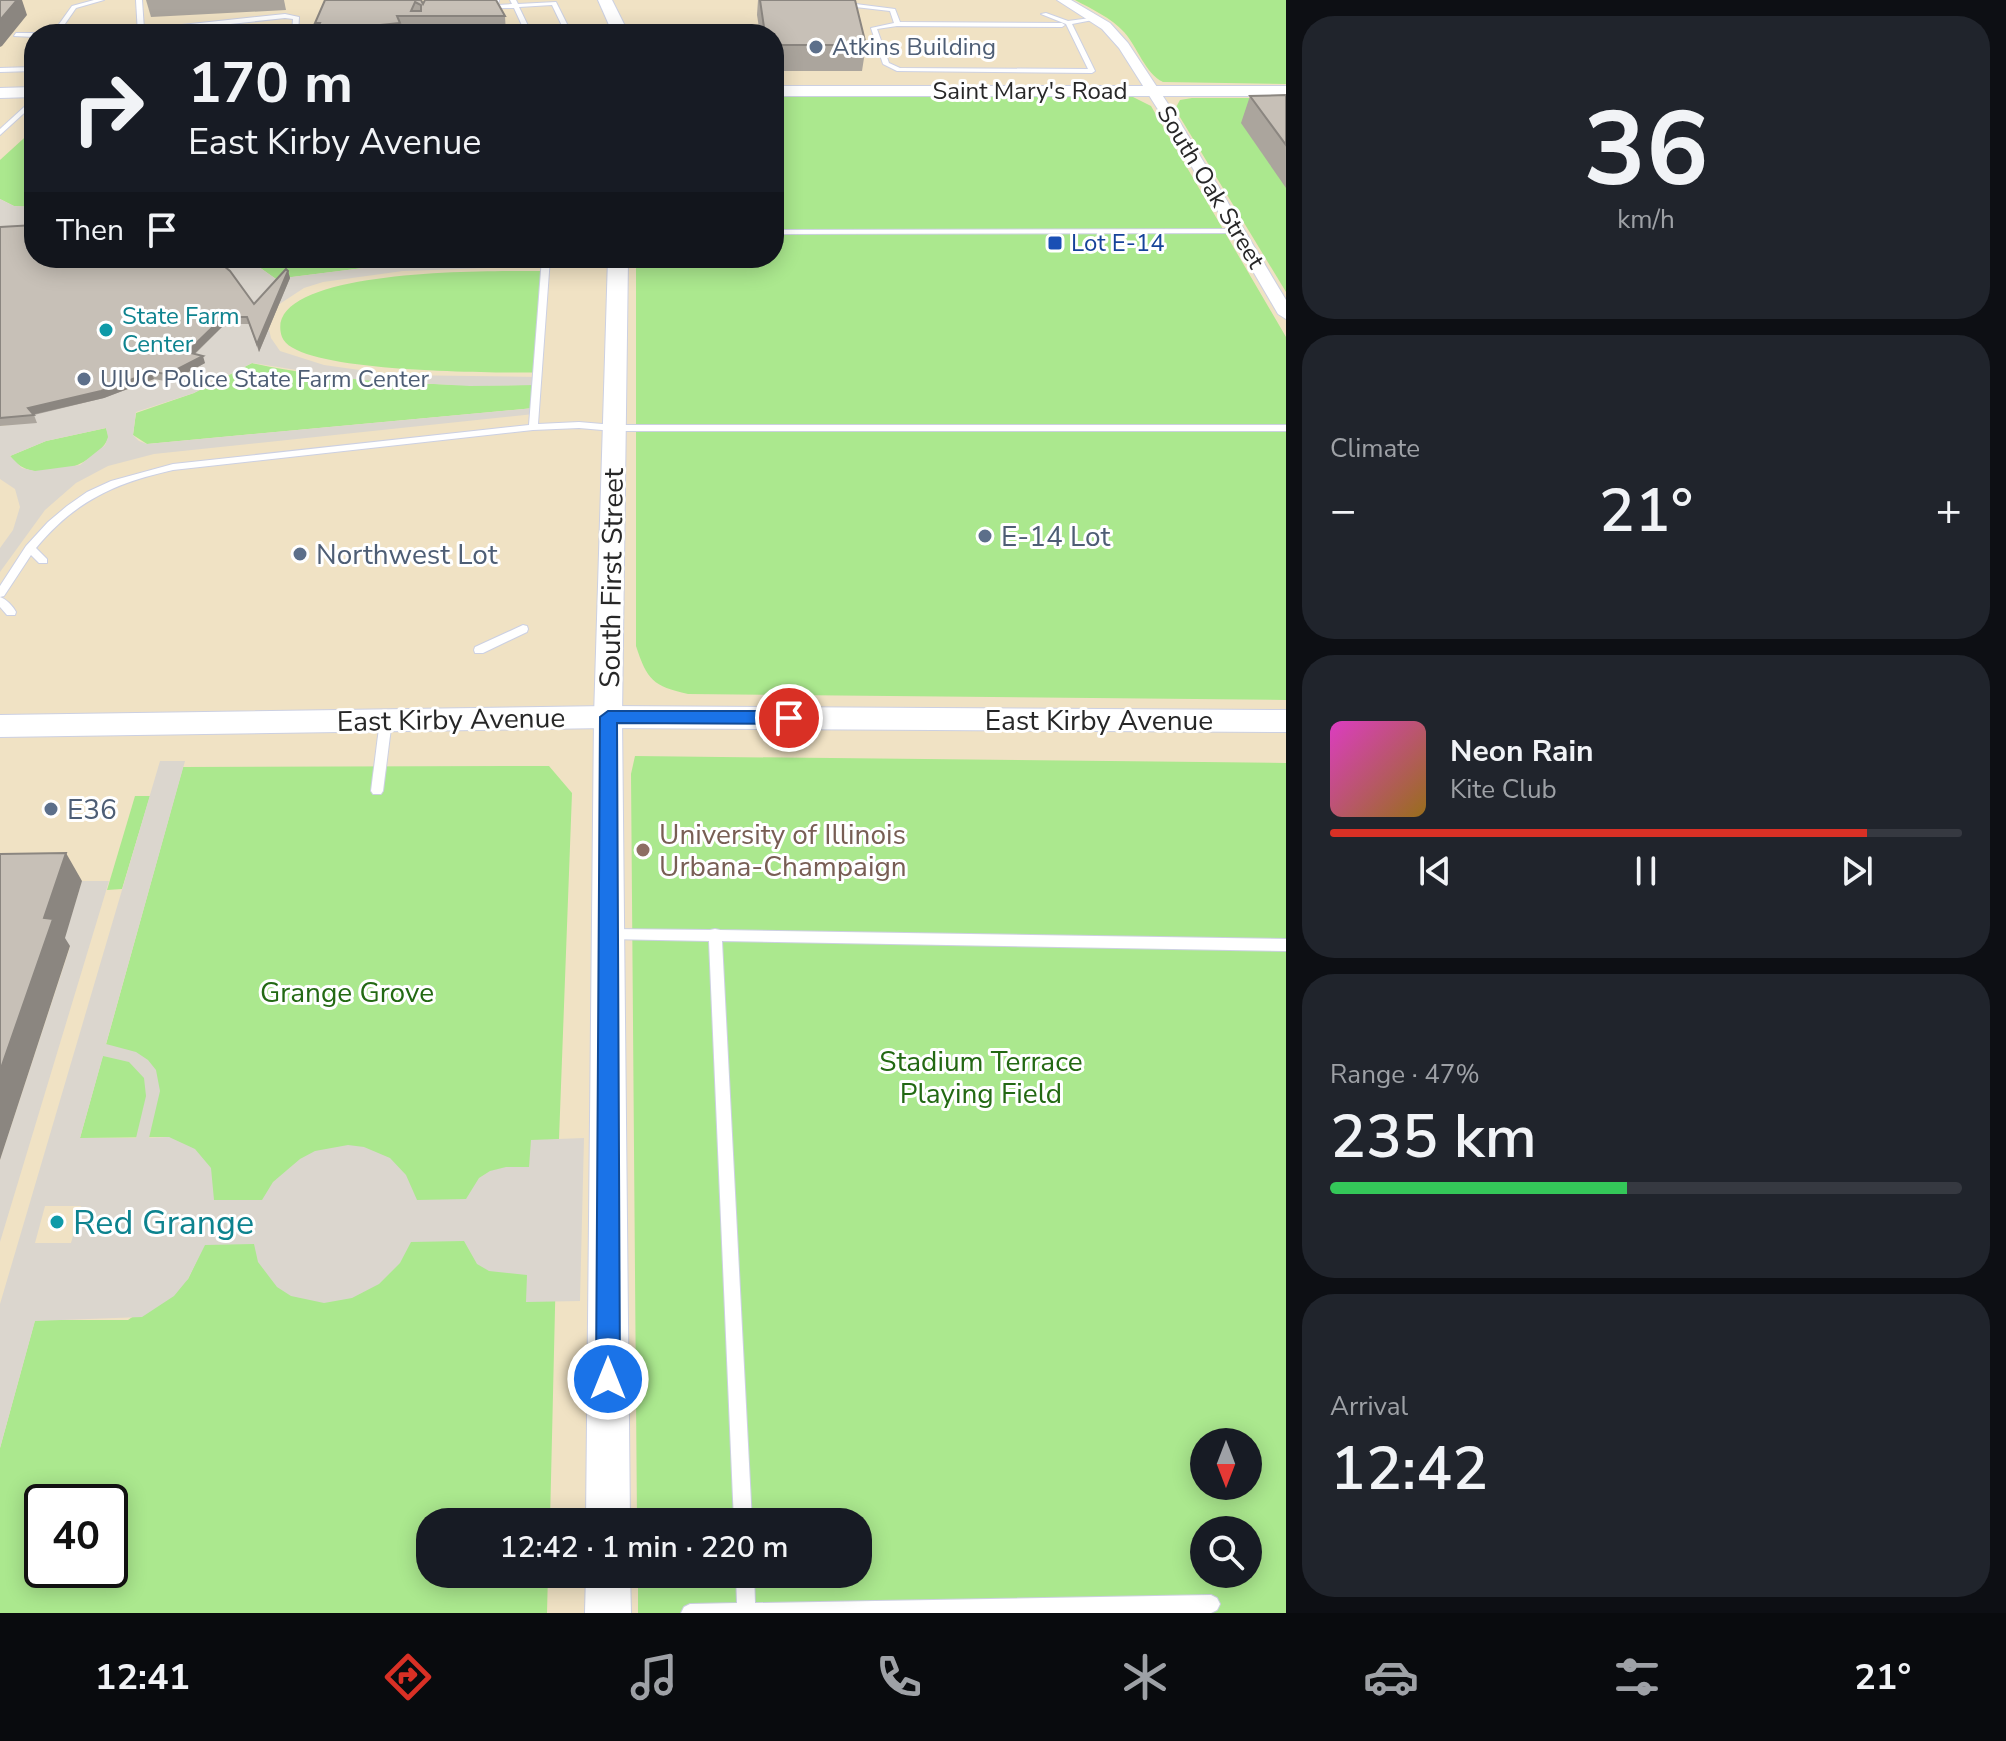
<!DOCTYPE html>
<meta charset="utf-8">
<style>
:root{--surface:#171b24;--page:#20242c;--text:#f1f3f6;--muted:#9ea1a6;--line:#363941;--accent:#d93025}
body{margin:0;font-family:"Nunito Sans",sans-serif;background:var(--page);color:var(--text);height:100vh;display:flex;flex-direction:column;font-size:30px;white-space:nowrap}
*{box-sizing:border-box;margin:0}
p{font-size:26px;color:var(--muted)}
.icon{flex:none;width:44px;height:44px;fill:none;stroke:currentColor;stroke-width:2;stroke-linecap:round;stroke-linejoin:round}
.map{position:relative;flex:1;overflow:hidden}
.sheet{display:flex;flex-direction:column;gap:16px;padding:16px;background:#0d0f14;width:720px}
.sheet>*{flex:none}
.guide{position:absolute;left:24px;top:24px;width:760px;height:244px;border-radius:32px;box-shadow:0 4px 20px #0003;background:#171b24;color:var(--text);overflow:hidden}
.needle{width:52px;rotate:180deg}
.buttons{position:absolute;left:1190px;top:1428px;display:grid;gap:16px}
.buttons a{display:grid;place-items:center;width:72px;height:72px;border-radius:50%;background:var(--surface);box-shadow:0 4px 20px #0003;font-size:40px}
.speed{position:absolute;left:24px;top:1484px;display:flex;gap:16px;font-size:40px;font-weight:700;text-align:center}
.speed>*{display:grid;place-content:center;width:104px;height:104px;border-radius:50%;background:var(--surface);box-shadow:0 4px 20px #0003;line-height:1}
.speed .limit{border:4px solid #111;border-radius:12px;background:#fff;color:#111}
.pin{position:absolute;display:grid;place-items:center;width:68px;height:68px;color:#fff;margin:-34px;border:4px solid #fff;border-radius:50%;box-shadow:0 2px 8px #0007}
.me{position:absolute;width:88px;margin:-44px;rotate:0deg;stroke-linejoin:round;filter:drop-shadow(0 0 6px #0008)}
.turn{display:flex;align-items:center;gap:28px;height:168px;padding:0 32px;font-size:36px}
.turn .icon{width:104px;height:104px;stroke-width:2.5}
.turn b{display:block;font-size:56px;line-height:68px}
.then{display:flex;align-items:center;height:76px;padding:0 32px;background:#0003;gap:16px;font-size:30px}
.big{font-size:60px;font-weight:600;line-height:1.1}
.sheet .widget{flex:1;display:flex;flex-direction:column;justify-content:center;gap:12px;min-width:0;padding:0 28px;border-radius:32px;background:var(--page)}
.sheet .dial{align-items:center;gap:0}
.dial b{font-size:104px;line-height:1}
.song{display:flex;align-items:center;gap:24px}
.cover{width:96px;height:96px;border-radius:12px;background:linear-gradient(135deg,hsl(310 70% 55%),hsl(40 70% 35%))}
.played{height:8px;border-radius:4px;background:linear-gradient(90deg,var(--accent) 85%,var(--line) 85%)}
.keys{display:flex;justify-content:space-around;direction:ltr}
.heat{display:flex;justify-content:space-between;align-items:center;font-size:44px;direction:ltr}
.charge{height:12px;border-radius:6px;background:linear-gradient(90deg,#34c759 47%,var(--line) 0)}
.trip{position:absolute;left:416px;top:1508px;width:456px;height:80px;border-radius:32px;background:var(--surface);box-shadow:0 4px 20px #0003;font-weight:600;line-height:80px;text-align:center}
.menu{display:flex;height:128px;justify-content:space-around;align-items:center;background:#090b0e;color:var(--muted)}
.menu .icon{width:56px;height:56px}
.menu .on{color:var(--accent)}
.menu b{font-size:36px;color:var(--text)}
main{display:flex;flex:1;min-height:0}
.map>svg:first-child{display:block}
</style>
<main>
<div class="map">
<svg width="1286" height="1613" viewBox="0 0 1286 1613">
<rect width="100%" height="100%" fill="#ece3d7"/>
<path fill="#f0e2c4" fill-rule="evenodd" d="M 0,0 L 1286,0 L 1286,1613 L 0,1613 ZM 34,34 L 774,34 L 774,258 L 34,258 ZM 1204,1442 L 1248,1442 L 1248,1486 L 1204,1486 ZM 42,1502 L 110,1502 L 110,1570 L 42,1570 ZM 430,1522 L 858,1522 L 858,1574 L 430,1574 ZM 1204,1530 L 1248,1530 L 1248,1574 L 1204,1574 Z"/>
<g fill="#abe88e" fill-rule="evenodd">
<path d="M 1075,0 L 1286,0 L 1286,84 L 1163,82 C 1145,73 1138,48 1124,32 C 1111,18 1092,9 1075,0 Z"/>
<path d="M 1129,95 L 1151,106 L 1286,337 L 1286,700 L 688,694 C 653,686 647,680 636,646 L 636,258 L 774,258 L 774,96 Z"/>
<path d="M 1192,98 L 1286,98 L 1286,292 L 1175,109 L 1180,100 Z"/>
<path d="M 34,129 L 34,207 L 14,206 L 0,199 L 0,160 Z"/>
<path d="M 246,258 L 546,258 L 379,266 L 276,279 Z"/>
<path d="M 545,271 L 537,373 C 498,372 295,374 282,337 C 257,265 508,271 545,271 Z"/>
<path d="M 252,363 C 346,383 440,386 536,385 L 534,408 L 147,444 L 133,435 L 136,413 L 194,393 Z"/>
<path d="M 106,428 L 109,437 C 95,468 32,488 10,456 L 46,441 Z"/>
<path d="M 635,756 L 1286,763 L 1286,1613 L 638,1613 L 638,1574 L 858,1574 L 858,1522 L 637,1522 L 631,774 ZM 1204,1442 L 1248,1442 L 1248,1486 L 1204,1486 ZM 1204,1530 L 1248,1530 L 1248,1574 L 1204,1574 Z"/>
<path d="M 549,766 L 572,793 L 559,1139 L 550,1522 L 430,1522 L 430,1574 L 548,1574 L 547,1613 L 0,1613 L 0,1448 L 35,1320 L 128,1320 L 188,1279 L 204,1245 L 169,1137 L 80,1138 L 183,767 ZM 42,1502 L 110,1502 L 110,1570 L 42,1570 Z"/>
<path d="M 135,796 L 150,796 L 122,889 L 107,890 Z"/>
</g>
<g fill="#dbd6ce" fill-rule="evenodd">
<path d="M 0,199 L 14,206 L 34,207 L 34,225 L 17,227 L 0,234 Z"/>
<path d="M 148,258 L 246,258 L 276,279 L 379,266 L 546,260 L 545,266 L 403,271 L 323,282 L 304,288 L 278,305 L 268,325 L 271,338 L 280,351 L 324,365 L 395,375 L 537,377 L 536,385 L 470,386 L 360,380 L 252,363 L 194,393 L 136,412 L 133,435 L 139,441 L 147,444 L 534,408 L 534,414 L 154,454 L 108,466 L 76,483 L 45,510 L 0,572 L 0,548 L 13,530 L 20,507 L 15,489 L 0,479 L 0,426 L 35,422 L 29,413 ZM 106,428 L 108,437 L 105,445 L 80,465 L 35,471 L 22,468 L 10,456 L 46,441 Z"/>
<path d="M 160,761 L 185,761 L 106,1044 L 136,1052 L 148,1060 L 156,1070 L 160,1091 L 149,1138 L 169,1137 L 195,1149 L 211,1168 L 214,1200 L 262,1200 L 273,1182 L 300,1159 L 315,1151 L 348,1145 L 364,1147 L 390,1158 L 406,1175 L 417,1200 L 466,1199 L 479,1178 L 490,1171 L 506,1167 L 529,1167 L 531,1140 L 584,1138 L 580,1301 L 526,1302 L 527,1275 L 489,1271 L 477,1264 L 464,1241 L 411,1242 L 400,1263 L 379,1284 L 352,1298 L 324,1303 L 291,1296 L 277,1287 L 258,1262 L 254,1244 L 205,1245 L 188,1279 L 174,1296 L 142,1317 L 35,1321 L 0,1448 L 0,1304 ZM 103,1056 L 129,1062 L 144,1078 L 146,1096 L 136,1138 L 80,1138 ZM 45,1206 L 81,1206 L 71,1243 L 35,1243 Z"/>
<path d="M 82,881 L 109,881 L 0,1242 L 0,1160 L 70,947 L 62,946 Z"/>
</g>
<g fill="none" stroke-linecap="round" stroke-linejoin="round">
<defs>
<g id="service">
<path d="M 94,0 L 104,0 L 76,8 L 58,34 L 52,34 L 72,6 Z"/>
<path d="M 136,0 L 142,0 L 144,29 L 285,14 L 299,17 L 298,34 L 292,34 L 293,19 L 285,18 L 138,34 Z"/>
<path d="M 493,0 L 499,0 L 498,5 L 512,4 L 510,0 L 516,0 L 518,4 L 556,2 L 572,34 L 566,34 L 552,5 L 519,7 L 532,34 L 526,34 L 514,8 L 493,8 Z"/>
<path d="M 840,2 L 895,9 L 900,22 L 1062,23 L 1065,25 L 1062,27 L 897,26 L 877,29 L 889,63 L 900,68 L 1088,69 L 1066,24 L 1041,14 L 1046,13 L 1068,21 L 1098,17 L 1098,19 L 1072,24 L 1095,71 L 1092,73 L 897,71 L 883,64 L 871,28 L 894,23 L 890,11 L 838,5 Z"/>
<path d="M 16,33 L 34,33 L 36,34 L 34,34 L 34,37 L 14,36 Z"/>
<path d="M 34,67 L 34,71 L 0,72 L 0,68 Z"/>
<path d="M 34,98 L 34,104 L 0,135 L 0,129 Z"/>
<path d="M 1240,229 L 1240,233 L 1237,233 L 774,234 L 774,230 Z"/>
<path d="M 542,258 L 550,258 L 538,424 L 579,422 L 614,425 L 1286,425 L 1286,431 L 614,431 L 579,428 L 533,430 L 173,470 C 115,483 75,501 36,548 L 47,559 L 47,563 L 39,563 L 31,555 L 4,596 L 0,597 C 6,599 13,606 16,612 L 15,615 L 7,615 L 0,607 L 0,586 L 26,546 L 48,522 L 67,506 L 87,492 L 111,481 L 173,464 L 529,425 Z"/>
<path d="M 523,625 L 527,626 L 528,629 L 527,632 L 483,653 L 475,653 L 474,650 L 475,647 Z"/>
<path d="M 386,716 L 392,720 L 383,791 L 381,794 L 373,794 L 371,791 L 380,720 Z"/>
<path d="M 608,929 L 710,930 L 715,929 L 720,930 L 1286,939 L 1286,951 L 722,941 L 752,1522 L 734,1522 L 709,941 L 608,939 L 603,938 L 602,934 L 603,930 Z"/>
<path d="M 736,1574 L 754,1574 L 755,1603 L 1211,1595 L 1217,1598 L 1220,1604 L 1217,1610 L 1211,1613 L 681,1613 L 684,1607 L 690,1604 L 737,1603 Z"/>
</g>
<path id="minor" d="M 1057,0 L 1071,0 L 1110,23 L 1128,43 L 1178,119 L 1286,300 L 1286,319 L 1278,314 L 1164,119 L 1119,48 L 1102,29 Z"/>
<g id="tertiary">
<path d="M 598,0 L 612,0 L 629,34 L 613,34 Z"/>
<path d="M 608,258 L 628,258 L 622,717 L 630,1522 L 586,1522 L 594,717 Z"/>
<path d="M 586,1574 L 630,1574 L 631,1613 L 585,1613 Z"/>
</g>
<g id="secondary">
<rect x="774" y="86" width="512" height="10"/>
<path d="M 34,87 L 34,97 L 0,98 L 0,88 Z"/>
<path d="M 608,706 L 1286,710 L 1286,732 L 608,728 L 0,737 L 0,715 Z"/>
</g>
</defs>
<use href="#service" stroke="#ccd0e2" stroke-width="2"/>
<use href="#minor" stroke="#ccd0e2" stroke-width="2"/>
<use href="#tertiary" stroke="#ccd0e2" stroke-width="2"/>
<use href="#secondary" stroke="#ccd0e2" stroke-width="2"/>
<use href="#service" fill="#fff" fill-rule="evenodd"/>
<use href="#minor" fill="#fff" fill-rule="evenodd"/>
<use href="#tertiary" fill="#fff" fill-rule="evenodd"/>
<use href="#secondary" fill="#fff" fill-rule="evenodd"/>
</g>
<g fill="#aba59d">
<path d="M 146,0 L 284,0 L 286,10 L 151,17 Z"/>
<path d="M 421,0 L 423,4 L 505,16 L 506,34 L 315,34 L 316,31 L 315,23 Z"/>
<path d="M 758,0 L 855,0 L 866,45 L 862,71 L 774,71 L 774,34 L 760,34 L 757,15 Z"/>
<path d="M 1286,95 L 1286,188 L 1241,123 L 1250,96 Z"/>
<path d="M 0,227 L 254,304 L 288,271 L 290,278 L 259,352 L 249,324 L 225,324 L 195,354 L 205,363 L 170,382 L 154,379 L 104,398 L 34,415 L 37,423 L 0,426 Z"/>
</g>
<g fill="#8b8680">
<path d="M 17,0 L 22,0 L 27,15 L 2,46 L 0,47 L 0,20 Z"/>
<path d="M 400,23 L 401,34 L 339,34 L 341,29 Z"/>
<path d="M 288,271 L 290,278 L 259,352 L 257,344 Z"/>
<path d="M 223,317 L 225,324 L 189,359 L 187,352 Z"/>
<path d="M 203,356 L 205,363 L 170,382 L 168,374 Z"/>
<path d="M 151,372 L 154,379 L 104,398 L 31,415 L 28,408 Z"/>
<path d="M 66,853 L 82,881 L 65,938 L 70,946 L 0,1160 L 0,1071 L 44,918 Z"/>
</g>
<g fill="#c7c0b7" stroke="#8b8680" stroke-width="2" fill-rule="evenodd">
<path d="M 0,0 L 17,0 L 0,20 Z"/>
<path d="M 325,0 L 421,0 L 423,4 L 425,0 L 496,0 L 505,16 L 397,16 L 400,23 L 341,29 L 339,34 L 315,34 L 320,23 L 315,23 ZM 415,2 L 421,5 L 421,11 L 411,11 Z"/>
<path d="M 760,0 L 855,0 L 866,45 L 774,45 L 774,34 L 765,34 Z"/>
<path d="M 1286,95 L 1286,145 L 1250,96 Z"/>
<path d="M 34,225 L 34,258 L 194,258 L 200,261 L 212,258 L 218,261 L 230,271 L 254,304 L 286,269 L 288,271 L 257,344 L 247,317 L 223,317 L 187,352 L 203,356 L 168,374 L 151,372 L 101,391 L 28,408 L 34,415 L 0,418 L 0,227 Z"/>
<path d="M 66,853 L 44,918 L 53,919 L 0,1071 L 0,854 Z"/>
</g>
<path fill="#1a73e8" stroke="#114b97" stroke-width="2" d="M 608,711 L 789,711 L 798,718 L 789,724 L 617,723 L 620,1379 L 617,1387 L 608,1391 L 599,1387 L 596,1379 L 600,717 Z"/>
<g fill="#5c6f8a" stroke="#fff" stroke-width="3">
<circle cx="816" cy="47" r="8"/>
<circle cx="84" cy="379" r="8"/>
<circle cx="985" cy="536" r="8"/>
<circle cx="300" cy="554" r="8"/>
<circle cx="51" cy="809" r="8"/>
</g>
<rect fill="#1a4fb4" stroke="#fff" stroke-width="3" x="1047" y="235" width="16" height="16" rx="4"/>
<g fill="#0f9aa8" stroke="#fff" stroke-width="3">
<circle cx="106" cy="330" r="8"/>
<circle cx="57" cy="1222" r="8"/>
</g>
<circle fill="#8d6e63" stroke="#fff" stroke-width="3" cx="643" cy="850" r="8"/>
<g text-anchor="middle" stroke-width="6" stroke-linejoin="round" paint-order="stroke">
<g font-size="24" fill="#4e5e75" stroke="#fff" text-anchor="start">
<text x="832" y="55">Atkins Building</text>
<text x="100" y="387">UIUC Police State Farm Center</text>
</g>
<g font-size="24" fill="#272727" stroke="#fff">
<text x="1030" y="99">Saint Mary's Road</text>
<text transform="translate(1211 187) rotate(59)" y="8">South Oak Street</text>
</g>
<g font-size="24" fill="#164399" stroke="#fff" text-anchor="start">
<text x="1071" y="251">Lot E-14</text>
</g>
<g font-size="24" fill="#0d838f" stroke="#fff" text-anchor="start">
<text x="122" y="324">State Farm<tspan x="122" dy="28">Center</tspan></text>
</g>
<g font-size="28" fill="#4e5e75" stroke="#fff" text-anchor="start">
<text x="1001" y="546">E-14 Lot</text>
<text x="316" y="564">Northwest Lot</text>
<text x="67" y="819">E36</text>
</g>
<g font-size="28" fill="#272727" stroke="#fff">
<text transform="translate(611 578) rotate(-89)" y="10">South First Street</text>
<text transform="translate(451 719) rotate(-1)" y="10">East Kirby Avenue</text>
<text x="1099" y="730">East Kirby Avenue</text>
</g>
<g font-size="28" fill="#785e54" stroke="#fff" text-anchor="start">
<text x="659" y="844">University of Illinois<tspan x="659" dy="32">Urbana-Champaign</tspan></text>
</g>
<g font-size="28" fill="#236913" stroke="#fff">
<text x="347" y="1002">Grange Grove</text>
<text x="981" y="1071">Stadium Terrace<tspan x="981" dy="32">Playing Field</tspan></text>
</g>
<g font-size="34" fill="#0d838f" stroke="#fff" text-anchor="start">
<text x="73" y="1234">Red Grange</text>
</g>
</g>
</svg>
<div class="buttons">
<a><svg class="needle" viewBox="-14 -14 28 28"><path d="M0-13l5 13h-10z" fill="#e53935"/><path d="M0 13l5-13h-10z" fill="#9ea1a6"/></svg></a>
<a><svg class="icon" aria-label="search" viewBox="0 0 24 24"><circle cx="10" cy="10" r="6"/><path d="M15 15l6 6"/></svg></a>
</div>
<div class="speed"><div class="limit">40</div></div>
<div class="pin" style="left:789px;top:718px;background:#d93025"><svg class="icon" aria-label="arrive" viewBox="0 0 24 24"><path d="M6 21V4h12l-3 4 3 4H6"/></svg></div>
<svg class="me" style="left:608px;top:1379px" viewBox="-20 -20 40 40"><circle r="17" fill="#1a73e8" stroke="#fff" stroke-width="3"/><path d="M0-11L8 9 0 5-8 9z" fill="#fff"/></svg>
<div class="trip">12:42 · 1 min · 220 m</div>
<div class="guide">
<div class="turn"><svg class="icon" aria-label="right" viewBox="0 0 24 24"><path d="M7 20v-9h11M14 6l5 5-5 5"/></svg><div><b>170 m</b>East Kirby Avenue</div></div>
<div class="then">Then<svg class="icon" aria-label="arrive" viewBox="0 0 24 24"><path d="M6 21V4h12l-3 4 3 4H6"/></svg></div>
</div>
</div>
<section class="sheet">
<div class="widget dial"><b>36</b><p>km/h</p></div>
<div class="widget"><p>Climate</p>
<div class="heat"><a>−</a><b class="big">21°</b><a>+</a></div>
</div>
<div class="widget">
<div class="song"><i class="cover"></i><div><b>Neon Rain</b><p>Kite Club</p></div></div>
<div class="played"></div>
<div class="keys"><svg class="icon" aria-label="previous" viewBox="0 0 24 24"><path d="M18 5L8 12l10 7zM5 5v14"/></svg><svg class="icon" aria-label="pause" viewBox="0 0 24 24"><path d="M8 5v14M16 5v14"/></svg><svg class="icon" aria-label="next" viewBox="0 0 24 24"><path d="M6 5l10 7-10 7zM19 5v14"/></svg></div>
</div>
<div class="widget"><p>Range · 47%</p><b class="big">235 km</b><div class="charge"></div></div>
<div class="widget"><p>Arrival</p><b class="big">12:42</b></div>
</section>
</main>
<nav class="menu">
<b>12:41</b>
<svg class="icon on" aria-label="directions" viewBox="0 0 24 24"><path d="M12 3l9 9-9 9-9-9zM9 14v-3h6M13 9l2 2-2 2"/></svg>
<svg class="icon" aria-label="music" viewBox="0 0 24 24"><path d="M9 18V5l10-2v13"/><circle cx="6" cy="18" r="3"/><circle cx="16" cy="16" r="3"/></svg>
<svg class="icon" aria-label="phone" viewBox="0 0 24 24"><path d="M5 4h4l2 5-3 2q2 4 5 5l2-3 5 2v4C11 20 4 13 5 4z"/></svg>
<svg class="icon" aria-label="climate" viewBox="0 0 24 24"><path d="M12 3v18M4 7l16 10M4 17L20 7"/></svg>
<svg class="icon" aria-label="car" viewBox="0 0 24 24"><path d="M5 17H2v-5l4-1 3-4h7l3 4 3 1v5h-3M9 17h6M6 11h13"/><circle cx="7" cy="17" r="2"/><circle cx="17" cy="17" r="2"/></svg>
<svg class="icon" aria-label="filters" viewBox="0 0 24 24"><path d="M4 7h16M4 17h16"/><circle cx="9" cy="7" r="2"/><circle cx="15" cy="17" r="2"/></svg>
<b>21°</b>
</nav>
